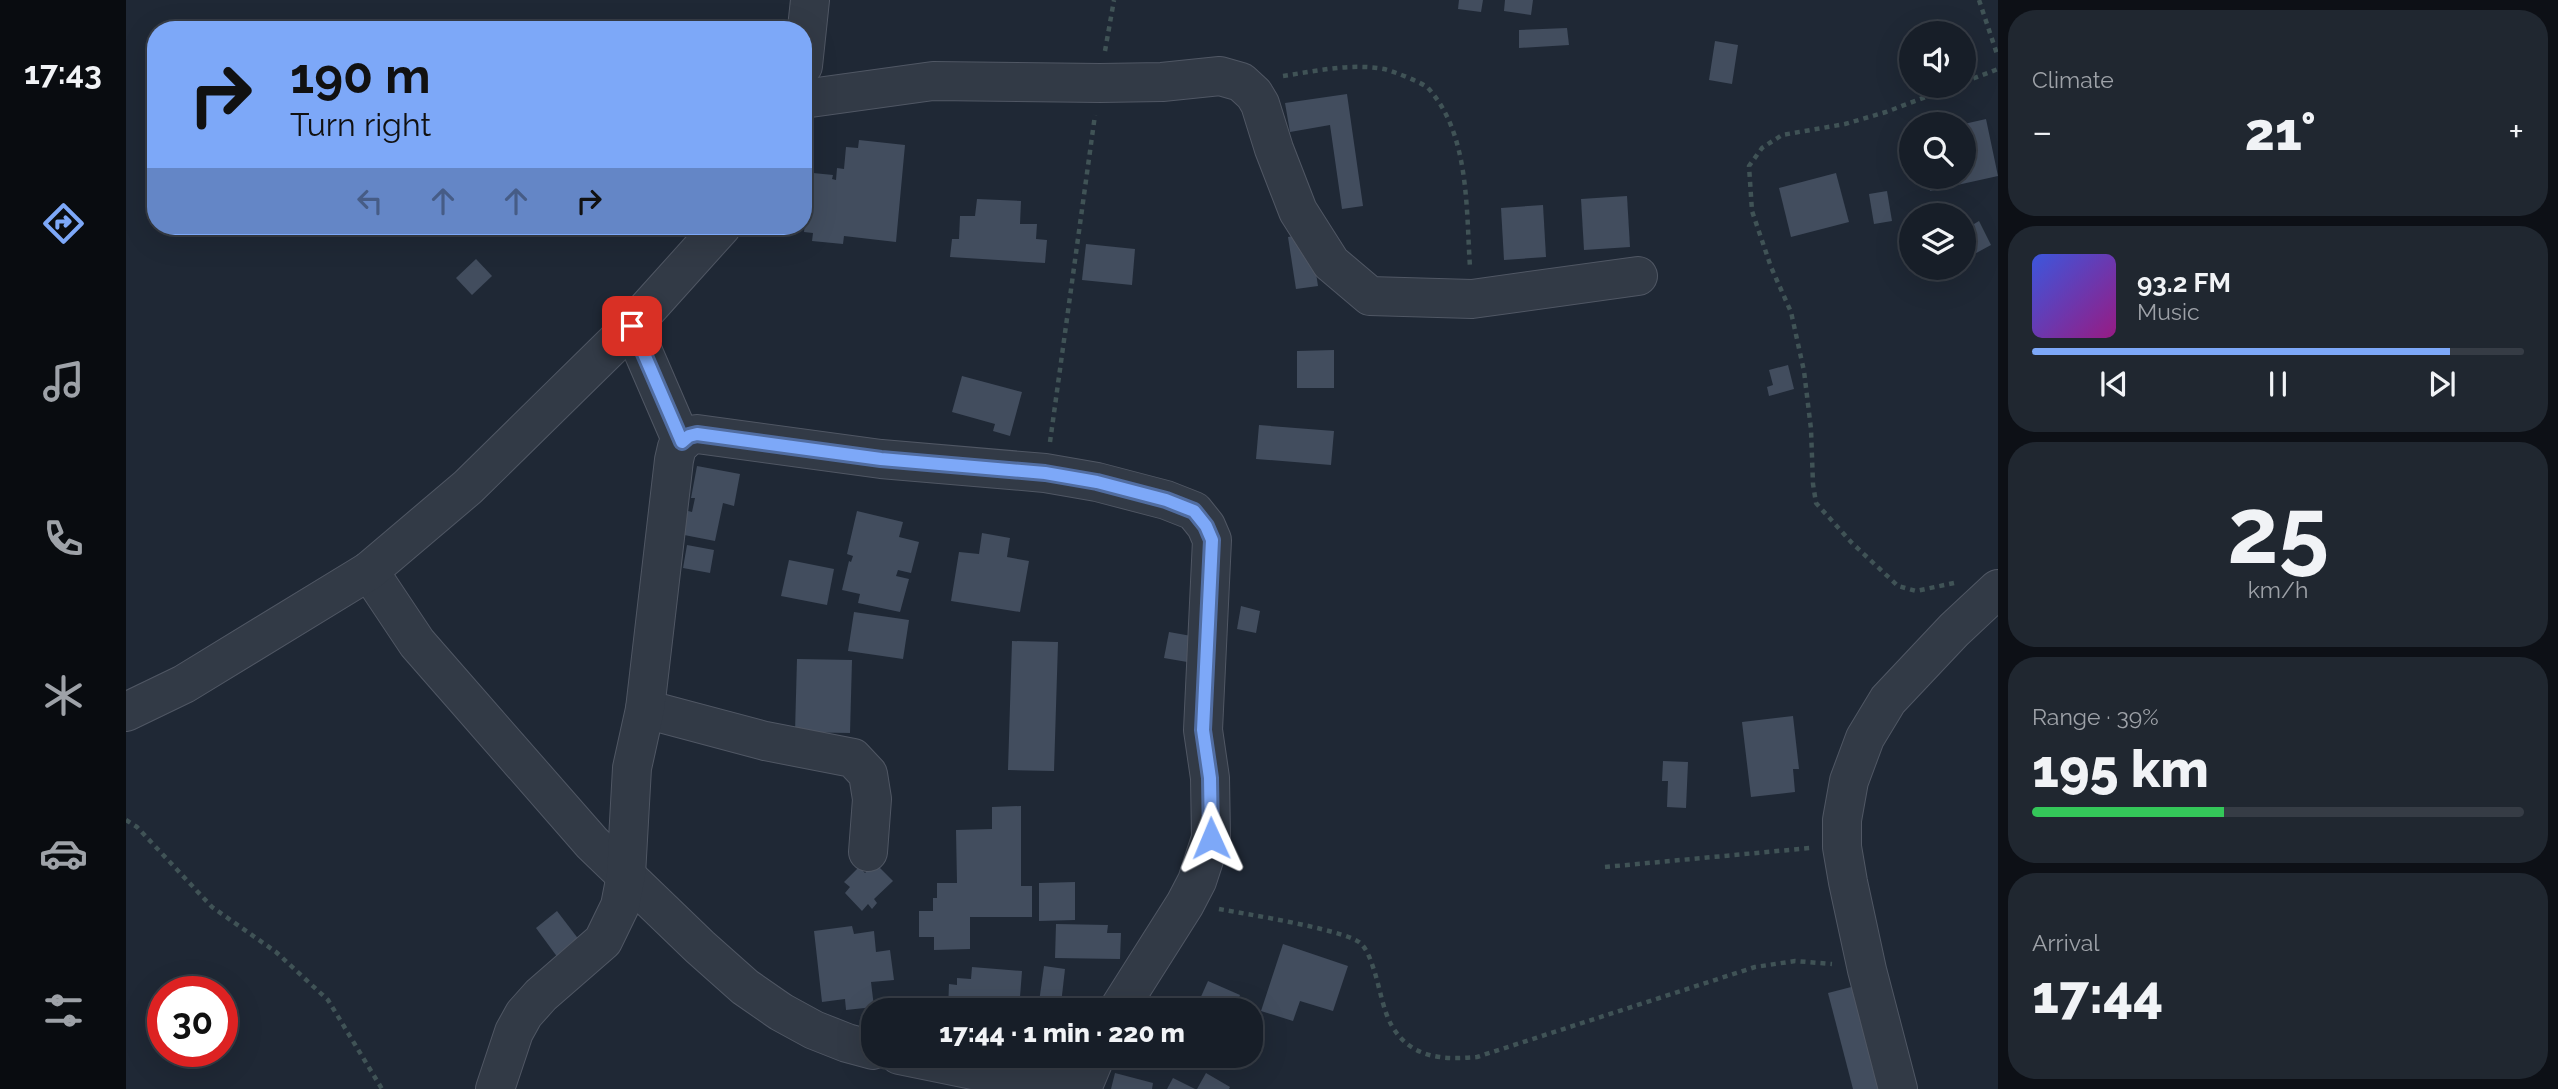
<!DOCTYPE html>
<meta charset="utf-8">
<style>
:root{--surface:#171e28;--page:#202730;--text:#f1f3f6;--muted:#9ea2a8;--line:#363c45;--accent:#7da8f8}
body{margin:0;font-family:Raleway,sans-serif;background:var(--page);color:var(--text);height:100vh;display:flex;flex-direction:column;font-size:26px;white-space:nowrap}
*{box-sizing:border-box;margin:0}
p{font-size:23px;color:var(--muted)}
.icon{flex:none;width:38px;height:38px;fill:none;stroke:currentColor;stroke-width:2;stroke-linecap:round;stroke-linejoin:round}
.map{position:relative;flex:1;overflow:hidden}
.sheet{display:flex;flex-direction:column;gap:10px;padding:10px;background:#0d1016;width:560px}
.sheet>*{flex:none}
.guide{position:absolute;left:21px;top:21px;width:665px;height:214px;border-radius:28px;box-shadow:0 7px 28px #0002,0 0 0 2px var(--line);background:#7da8f8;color:#111;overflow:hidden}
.fabs{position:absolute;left:1773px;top:21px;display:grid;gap:14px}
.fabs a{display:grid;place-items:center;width:77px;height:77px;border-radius:50%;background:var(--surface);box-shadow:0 7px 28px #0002,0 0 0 2px var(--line);font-size:35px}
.speed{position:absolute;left:21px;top:976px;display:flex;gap:14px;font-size:35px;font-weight:700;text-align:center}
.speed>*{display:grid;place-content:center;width:91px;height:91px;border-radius:50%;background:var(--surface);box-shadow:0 7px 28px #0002,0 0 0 2px var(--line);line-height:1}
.speed .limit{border:10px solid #d22;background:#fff;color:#111}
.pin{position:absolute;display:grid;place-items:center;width:60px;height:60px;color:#fff;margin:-30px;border-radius:14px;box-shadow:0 4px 10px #0006}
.me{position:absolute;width:77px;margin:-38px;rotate:359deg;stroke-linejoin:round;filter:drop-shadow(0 0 5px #0008)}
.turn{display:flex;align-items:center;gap:24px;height:147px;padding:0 28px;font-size:32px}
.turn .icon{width:91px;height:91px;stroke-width:2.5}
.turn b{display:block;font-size:49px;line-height:60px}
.lanes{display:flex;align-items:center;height:66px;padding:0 28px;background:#0003;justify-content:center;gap:35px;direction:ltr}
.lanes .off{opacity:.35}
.big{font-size:52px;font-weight:800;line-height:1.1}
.sheet .card{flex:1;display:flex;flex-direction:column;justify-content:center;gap:10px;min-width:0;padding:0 24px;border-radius:28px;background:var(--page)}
.sheet .dial{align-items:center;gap:0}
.dial b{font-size:91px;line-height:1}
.song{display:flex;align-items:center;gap:21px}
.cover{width:84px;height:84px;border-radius:10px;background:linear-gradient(135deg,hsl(230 70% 55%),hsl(310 70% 35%))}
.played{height:7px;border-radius:4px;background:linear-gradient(90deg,var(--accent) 85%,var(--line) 85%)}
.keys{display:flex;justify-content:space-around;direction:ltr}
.heat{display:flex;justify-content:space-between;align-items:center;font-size:38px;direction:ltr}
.charge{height:10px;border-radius:5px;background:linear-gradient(90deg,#34c759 39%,var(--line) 0)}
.trip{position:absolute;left:735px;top:998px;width:402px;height:70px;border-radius:28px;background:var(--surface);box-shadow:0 7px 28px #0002,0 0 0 2px var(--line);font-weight:800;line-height:70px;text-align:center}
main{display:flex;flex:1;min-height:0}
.tabs{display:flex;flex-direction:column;width:126px;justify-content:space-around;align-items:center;background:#090c10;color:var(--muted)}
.tabs .icon{width:49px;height:49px}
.tabs .active{color:var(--accent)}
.tabs b{font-size:32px;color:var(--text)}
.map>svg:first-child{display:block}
</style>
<main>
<nav class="tabs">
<b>17:43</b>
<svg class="icon active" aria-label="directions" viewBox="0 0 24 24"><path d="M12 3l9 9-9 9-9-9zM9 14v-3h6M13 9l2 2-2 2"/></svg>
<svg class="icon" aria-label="music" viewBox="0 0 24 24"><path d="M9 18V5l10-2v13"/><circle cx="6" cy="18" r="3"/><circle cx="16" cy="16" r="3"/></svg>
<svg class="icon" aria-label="phone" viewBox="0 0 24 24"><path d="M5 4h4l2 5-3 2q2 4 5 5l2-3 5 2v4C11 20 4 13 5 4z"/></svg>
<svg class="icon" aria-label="climate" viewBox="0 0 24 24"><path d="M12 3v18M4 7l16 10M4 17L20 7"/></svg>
<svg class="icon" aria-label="car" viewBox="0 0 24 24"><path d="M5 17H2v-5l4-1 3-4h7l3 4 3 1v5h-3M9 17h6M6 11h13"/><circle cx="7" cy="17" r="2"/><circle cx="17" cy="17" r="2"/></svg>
<svg class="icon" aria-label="filters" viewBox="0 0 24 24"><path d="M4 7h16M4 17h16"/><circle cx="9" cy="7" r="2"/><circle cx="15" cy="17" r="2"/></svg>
</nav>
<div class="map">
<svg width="1872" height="1089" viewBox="0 0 1872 1089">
<rect width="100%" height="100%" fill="#1f2835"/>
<g fill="#424d5e">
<path d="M 1333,0 L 1357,0 L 1355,12 L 1332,9 Z"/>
<path d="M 1379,0 L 1407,0 L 1405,15 L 1378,11 Z"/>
<path d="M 1441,28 L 1443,45 L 1393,48 L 1393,30 Z"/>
<path d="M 1589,41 L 1612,45 L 1606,84 L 1583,80 Z"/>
<path d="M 1221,94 L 1237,206 L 1216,209 L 1204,125 L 1164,132 L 1159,103 Z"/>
<path d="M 1860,119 L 1872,176 L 1804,191 L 1801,177 L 1838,177 L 1838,124 Z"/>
<path d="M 733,140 L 779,145 L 770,242 L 718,236 L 717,244 L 686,241 L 687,233 L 678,232 L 681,206 L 677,206 L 677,172 L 707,175 L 706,179 L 710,180 L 711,168 L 718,169 L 720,147 L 732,148 Z"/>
<path d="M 1710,173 L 1723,222 L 1665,237 L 1653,188 Z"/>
<path d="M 1761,191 L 1766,221 L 1748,224 L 1743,194 Z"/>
<path d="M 1501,196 L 1504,247 L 1458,250 L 1455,199 Z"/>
<path d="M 851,199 L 895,201 L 894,224 L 911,224 L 910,239 L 921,240 L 919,263 L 824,257 L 826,239 L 833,239 L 834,216 L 849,216 Z"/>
<path d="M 1417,205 L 1420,257 L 1378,260 L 1375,208 Z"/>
<path d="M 1853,221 L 1865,245 L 1841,258 L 1838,251 L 1838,230 Z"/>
<path d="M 1184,233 L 1192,286 L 1170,289 L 1162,237 Z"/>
<path d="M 960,244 L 1009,249 L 1006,285 L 956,280 Z"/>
<path d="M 350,259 L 366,276 L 346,295 L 330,278 Z"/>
<path d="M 1208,350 L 1208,388 L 1171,388 L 1171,351 Z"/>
<path d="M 1662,365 L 1668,389 L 1643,396 L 1641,387 L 1647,385 L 1643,370 Z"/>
<path d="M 836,376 L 896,392 L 884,436 L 867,431 L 869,424 L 826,412 Z"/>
<path d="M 1133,425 L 1208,431 L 1205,465 L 1130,459 Z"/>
<path d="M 571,466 L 614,474 L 608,506 L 597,503 L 589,541 L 553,534 L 558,510 L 566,512 L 569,498 L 565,498 Z"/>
<path d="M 731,511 L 777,522 L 773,537 L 793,542 L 785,573 L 772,570 L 770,576 L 783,579 L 774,612 L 732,603 L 734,594 L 716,590 L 723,561 L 725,562 L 727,556 L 721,554 Z"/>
<path d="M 856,533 L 884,538 L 881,557 L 903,561 L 894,612 L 825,601 L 833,552 L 853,554 Z"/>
<path d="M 561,545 L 588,550 L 584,573 L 557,568 Z"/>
<path d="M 663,560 L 708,569 L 701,605 L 655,596 Z"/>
<path d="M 1115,606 L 1134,611 L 1130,633 L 1111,629 Z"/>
<path d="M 728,612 L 783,620 L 777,659 L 722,651 Z"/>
<path d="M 1043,632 L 1071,637 L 1067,663 L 1038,658 Z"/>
<path d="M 886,641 L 932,642 L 928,771 L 882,770 Z"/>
<path d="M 671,659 L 726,660 L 724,733 L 669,732 Z"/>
<path d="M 1667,716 L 1673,769 L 1667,769 L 1669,792 L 1625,797 L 1616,722 Z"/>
<path d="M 1537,761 L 1562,762 L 1560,808 L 1541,807 L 1542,781 L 1536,781 Z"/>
<path d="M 895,806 L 895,886 L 906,886 L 906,917 L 844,917 L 844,949 L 808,950 L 808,937 L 793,937 L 793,911 L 807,911 L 807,898 L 811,898 L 811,883 L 831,883 L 830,830 L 866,829 L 866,807 Z"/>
<path d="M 749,863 L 767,881 L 748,899 L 751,903 L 746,909 L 742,904 L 736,911 L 719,893 L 724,887 L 718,882 L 733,867 L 739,873 Z"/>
<path d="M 949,882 L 949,920 L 913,921 L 913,883 Z"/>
<path d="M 431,911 L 457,945 L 435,962 L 410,928 Z"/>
<path d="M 930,924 L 982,925 L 981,933 L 995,933 L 994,959 L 929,958 Z"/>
<path d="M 726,926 L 728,934 L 748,931 L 750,952 L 764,950 L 768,980 L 745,982 L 748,1007 L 720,1010 L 719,999 L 696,1002 L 688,931 Z"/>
<path d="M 1157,944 L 1222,966 L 1207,1011 L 1174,1001 L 1167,1021 L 1135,1011 Z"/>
<path d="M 918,966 L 939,969 L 935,1004 L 913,1002 Z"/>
<path d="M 846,967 L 896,971 L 894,997 L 881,996 L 880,1004 L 896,1005 L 895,1010 L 822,1010 L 823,984 L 831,985 L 831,978 L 845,979 Z"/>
<path d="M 1082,981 L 1114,995 L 1108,1010 L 1069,1010 Z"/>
<path d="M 1733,985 L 1761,1089 L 1727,1089 L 1702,993 Z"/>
<path d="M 989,1073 L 1027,1083 L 1026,1089 L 985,1089 Z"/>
<path d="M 1080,1073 L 1104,1087 L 1103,1089 L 1071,1089 Z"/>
<path d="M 1047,1078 L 1069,1089 L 1041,1089 Z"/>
</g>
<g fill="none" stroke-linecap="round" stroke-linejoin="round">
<defs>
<g id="minor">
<path d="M 677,66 L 684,0"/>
<path d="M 677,99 L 807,81 L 974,83 L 1036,82 L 1094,76 L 1115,82 L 1128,94 L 1134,104 L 1148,149 L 1172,211 L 1205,263 L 1244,296 L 1346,299 L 1512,276"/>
<path d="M 556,442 L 563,436 L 571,434 L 755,459 L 919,473 L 971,482 L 1040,500 L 1068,511 L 1080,526 L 1086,540 L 1077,730 L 1084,778 L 1085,838 L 1071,881 L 1059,904 L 992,1010"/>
<path d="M 243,571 L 291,643 L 466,843 L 574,947 L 619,987 L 655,1012 L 688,1030 L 721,1043 L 747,1050"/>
<path d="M 519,709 L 639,741 L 727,758 L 742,774 L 746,799 L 742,852"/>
<path d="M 0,712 L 58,684 L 243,571 L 342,487 L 506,326"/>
<path d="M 773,1055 L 852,1071 L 958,1084 L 970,1055"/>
<path d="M 369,1089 L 388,1032 L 398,1014 L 415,995 L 477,941 L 494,906 L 500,875 L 506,768 L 519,709 L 548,460 L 551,447 L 556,442 L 506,326 L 596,226"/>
<path d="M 1772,1089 L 1741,970 L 1722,882 L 1716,847 L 1716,820 L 1723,781 L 1739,738 L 1762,700 L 1828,630 L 1872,589"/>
</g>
</defs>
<use href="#minor" stroke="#505764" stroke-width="40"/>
<g stroke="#405356" stroke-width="4.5" stroke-dasharray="5 5" stroke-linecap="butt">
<path d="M 1853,0 L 1872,57"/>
<path d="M 979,51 L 988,0"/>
<path d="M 1157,76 C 1190,71 1225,63 1258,69 C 1267,71 1297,83 1302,88 C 1344,134 1340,210 1344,267"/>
<path d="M 1838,82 L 1872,69"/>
<path d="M 924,442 L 969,115"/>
<path d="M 1828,583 L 1790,591 L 1772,586 L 1726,543 L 1690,503 L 1687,484 L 1685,429 L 1678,371 L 1665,312 L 1645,267 L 1626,211 L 1623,166 L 1636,148 L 1656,135 L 1719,124 L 1760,112 L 1829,86"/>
<path d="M 0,820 L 11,827 L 86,907 L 150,952 L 202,1000 L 256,1089"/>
<path d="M 1479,867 L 1684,848"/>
<path d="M 1093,909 C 1120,914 1214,929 1233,942 C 1241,948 1245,961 1248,970 C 1254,988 1257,1011 1266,1026 C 1285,1059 1319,1060 1351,1057 L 1629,967 L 1669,961 L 1706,964"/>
</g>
<use href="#minor" stroke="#323a46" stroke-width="38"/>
</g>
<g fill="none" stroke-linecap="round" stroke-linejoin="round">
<defs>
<path id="route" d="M 506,326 L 556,442 L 563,436 L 571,434 L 755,459 L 919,473 L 971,482 L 1040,500 L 1068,511 L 1080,526 L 1086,540 L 1077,730 L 1084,778 L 1085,838"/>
</defs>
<use href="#route" stroke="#516da1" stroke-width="18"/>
<use href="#route" stroke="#7da8f8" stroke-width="12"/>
</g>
</svg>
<div class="fabs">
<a><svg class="icon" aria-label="sound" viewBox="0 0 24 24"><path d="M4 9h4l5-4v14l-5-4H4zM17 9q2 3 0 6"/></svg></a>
<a><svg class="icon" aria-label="search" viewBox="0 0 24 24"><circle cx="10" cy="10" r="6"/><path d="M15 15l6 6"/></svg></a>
<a><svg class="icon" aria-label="layers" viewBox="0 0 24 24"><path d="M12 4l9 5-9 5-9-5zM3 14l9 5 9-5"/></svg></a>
</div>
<div class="speed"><div class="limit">30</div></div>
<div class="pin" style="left:506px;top:326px;background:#d93025"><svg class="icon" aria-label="arrive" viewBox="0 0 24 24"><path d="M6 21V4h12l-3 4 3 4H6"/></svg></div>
<svg class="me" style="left:1085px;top:838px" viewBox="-20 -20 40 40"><path d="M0-17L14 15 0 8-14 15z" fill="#7da8f8" stroke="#fff" stroke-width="4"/></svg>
<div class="trip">17:44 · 1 min · 220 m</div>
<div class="guide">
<div class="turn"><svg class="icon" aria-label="right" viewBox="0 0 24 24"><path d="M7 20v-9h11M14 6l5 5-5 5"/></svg><div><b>190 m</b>Turn right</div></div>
<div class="lanes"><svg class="icon off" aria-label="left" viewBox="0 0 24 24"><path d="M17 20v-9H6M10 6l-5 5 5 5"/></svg><svg class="icon off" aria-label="ahead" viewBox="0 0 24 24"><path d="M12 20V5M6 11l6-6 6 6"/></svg><svg class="icon off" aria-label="ahead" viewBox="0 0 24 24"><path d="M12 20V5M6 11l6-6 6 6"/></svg><svg class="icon" aria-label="right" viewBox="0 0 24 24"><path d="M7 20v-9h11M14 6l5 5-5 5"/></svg></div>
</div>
</div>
<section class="sheet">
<div class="card"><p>Climate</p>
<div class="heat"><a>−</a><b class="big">21°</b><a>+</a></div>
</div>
<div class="card">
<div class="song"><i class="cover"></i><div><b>93.2 FM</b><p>Music</p></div></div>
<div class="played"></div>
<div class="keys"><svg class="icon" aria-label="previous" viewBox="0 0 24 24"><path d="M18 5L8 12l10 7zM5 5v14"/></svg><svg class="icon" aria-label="pause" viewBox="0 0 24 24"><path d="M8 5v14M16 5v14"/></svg><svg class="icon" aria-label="next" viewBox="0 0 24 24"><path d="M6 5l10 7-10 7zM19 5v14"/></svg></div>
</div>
<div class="card dial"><b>25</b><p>km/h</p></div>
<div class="card"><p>Range · 39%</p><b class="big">195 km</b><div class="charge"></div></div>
<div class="card"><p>Arrival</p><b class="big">17:44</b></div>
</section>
</main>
